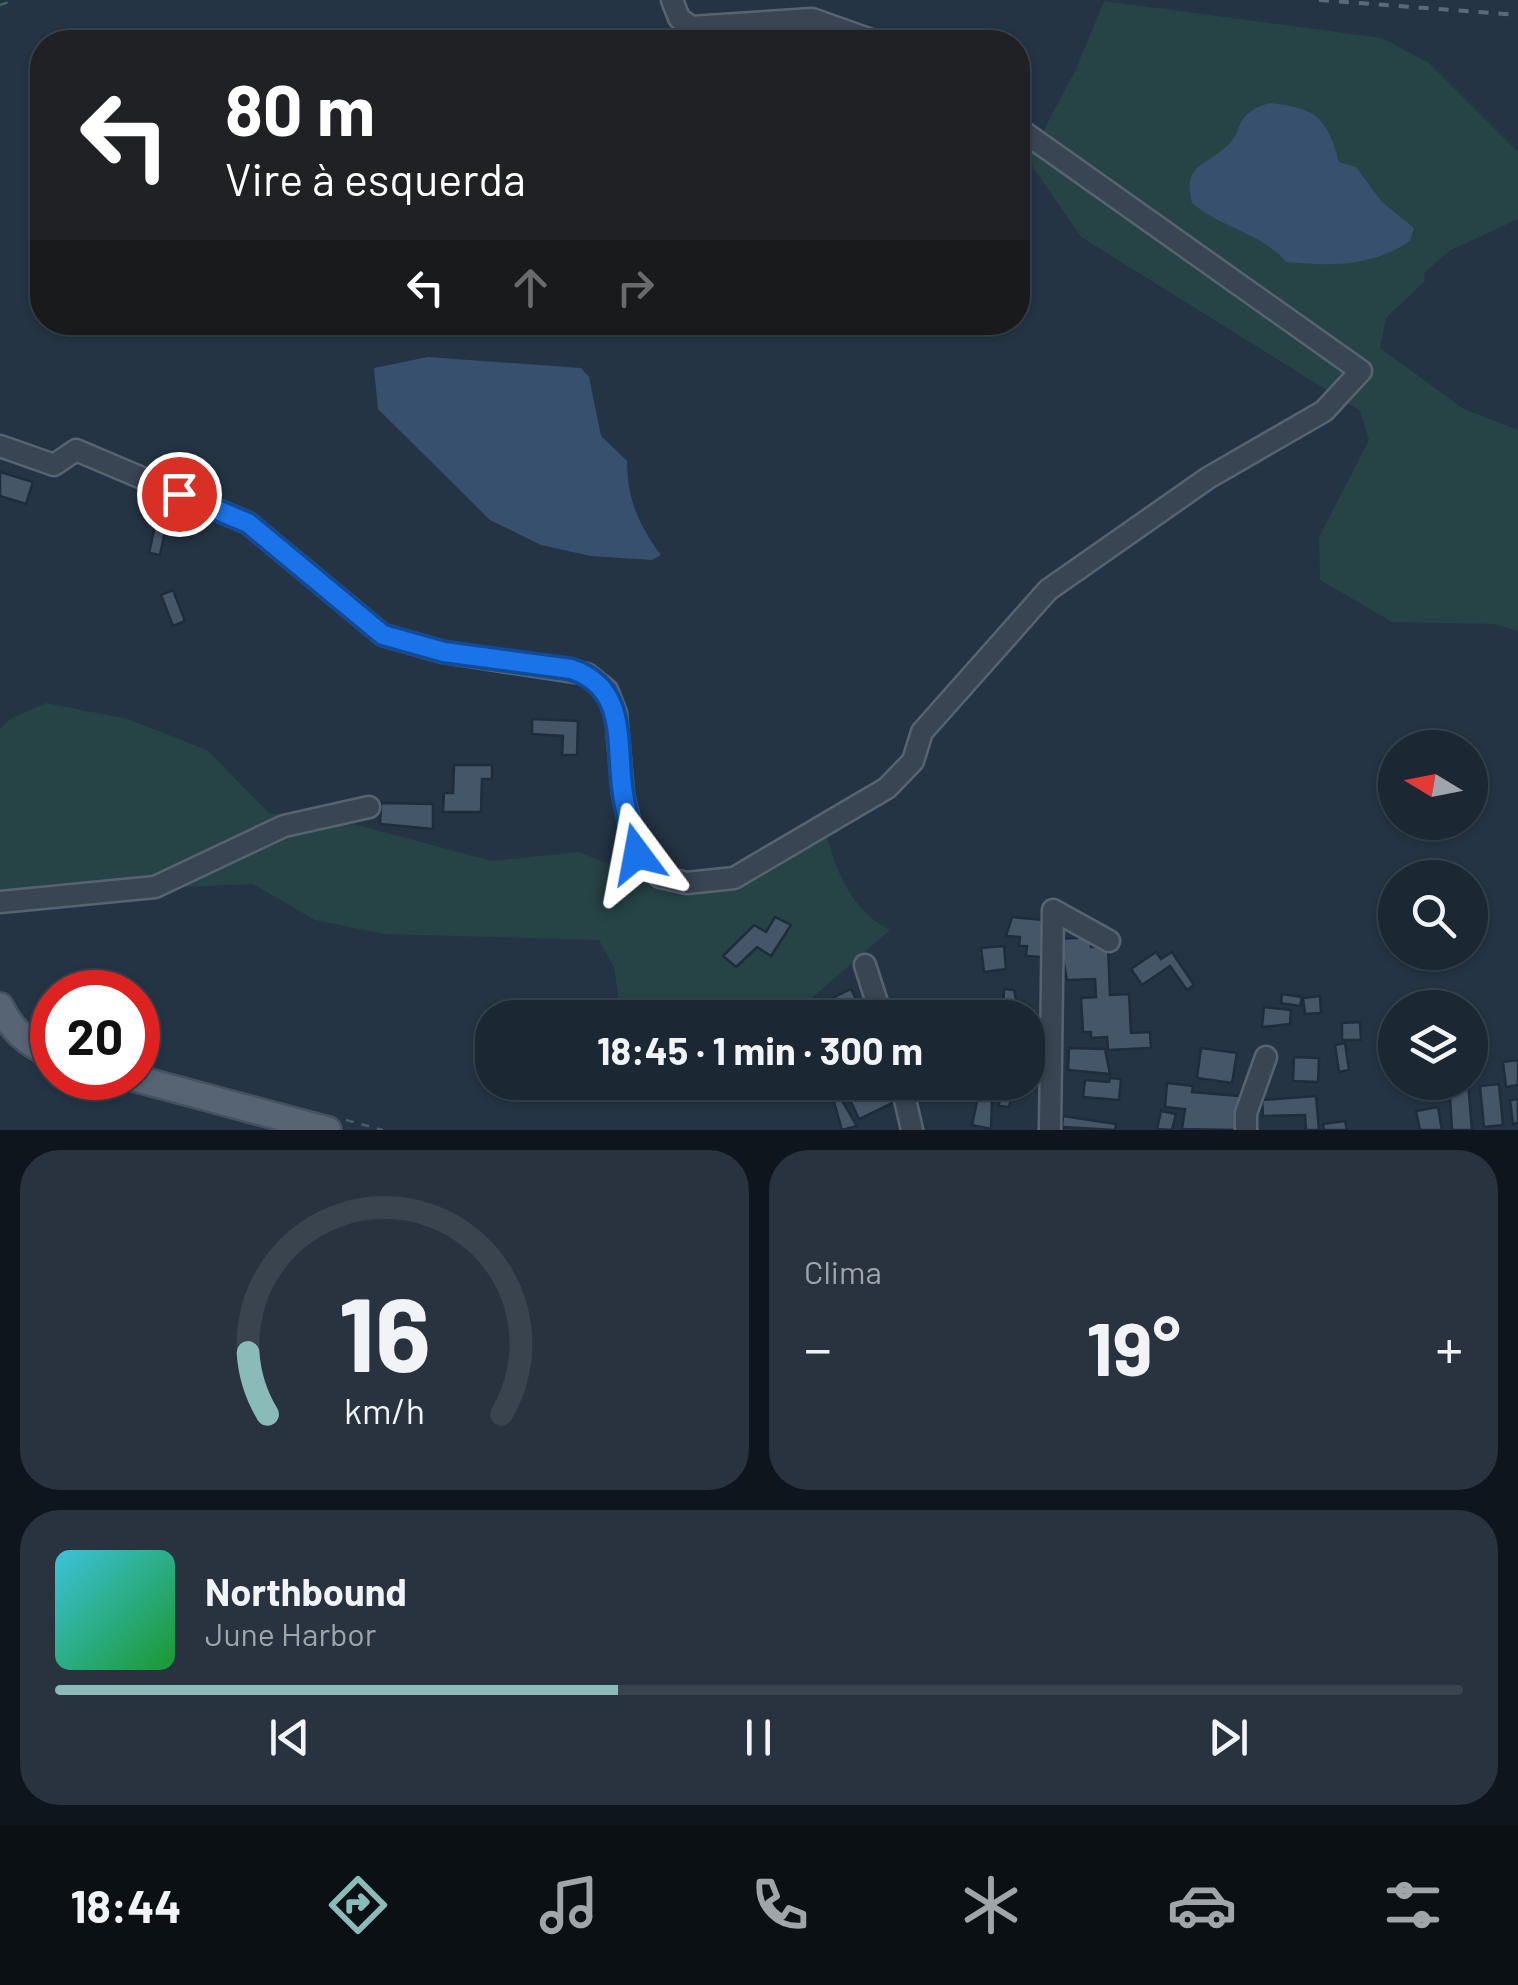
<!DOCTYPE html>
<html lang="pt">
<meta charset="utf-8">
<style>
:root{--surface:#1b2733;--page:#28333f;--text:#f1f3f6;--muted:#a0a5ac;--line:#39444e;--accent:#8bbbb9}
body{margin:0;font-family:Barlow,sans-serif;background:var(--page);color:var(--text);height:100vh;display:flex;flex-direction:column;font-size:38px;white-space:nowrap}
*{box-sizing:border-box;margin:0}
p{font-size:32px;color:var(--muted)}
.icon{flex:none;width:55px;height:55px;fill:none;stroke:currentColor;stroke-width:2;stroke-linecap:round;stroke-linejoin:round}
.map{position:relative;height:1130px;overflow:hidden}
.sheet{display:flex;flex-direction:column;gap:20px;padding:20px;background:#0f151c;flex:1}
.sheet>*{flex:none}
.top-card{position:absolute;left:30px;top:30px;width:1000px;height:305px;border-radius:40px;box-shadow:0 2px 8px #0004,0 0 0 2px var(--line);background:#202124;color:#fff;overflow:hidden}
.needle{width:65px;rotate:280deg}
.fabs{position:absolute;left:1378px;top:730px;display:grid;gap:20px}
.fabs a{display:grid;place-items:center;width:110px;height:110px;border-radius:50%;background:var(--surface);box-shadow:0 2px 8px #0004,0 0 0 2px var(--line);font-size:50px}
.speed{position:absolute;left:30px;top:970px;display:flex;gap:20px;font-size:50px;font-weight:700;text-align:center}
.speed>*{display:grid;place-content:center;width:130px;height:130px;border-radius:50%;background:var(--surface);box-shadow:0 2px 8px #0004,0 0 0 2px var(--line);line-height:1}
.speed .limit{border:15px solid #d22;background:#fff;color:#111}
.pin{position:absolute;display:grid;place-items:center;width:85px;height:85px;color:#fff;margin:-42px;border:5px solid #fff;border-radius:50%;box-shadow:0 2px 10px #0007}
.me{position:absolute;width:110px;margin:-55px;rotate:347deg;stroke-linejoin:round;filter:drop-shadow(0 0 8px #0008)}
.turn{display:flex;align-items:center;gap:35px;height:210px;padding:0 30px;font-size:45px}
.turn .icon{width:130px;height:130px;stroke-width:2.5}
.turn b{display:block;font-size:70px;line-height:85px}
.lanes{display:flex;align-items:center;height:95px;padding:0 30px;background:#0003;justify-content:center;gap:50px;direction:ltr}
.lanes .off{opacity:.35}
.big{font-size:75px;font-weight:700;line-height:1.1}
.sheet .widget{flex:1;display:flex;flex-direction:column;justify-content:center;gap:15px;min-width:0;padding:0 35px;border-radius:40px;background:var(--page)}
.sheet .dial{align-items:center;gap:0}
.dial svg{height:260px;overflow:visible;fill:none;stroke:var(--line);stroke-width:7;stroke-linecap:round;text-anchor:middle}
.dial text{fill:var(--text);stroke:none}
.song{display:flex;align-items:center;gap:30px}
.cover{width:120px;height:120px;border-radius:15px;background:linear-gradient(135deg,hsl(190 70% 55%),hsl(130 70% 35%))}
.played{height:10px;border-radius:5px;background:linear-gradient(90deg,var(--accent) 40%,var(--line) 40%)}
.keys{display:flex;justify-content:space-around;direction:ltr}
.heat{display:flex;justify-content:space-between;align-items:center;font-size:55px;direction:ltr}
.sheet .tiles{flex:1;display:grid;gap:20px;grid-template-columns:1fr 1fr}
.widget:last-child{grid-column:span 2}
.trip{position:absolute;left:475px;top:1000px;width:570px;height:100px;border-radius:40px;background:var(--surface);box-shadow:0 2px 8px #0004,0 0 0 2px var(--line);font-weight:700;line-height:100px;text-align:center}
.tab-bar{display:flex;height:160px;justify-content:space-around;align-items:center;background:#0b1014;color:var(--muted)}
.tab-bar .icon{width:70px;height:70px}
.tab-bar .active{color:var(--accent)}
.tab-bar b{font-size:45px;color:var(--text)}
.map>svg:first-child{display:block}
</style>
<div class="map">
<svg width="1518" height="1130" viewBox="0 0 1518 1130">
<rect width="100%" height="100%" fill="#243444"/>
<g fill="#264345">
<path d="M 1104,1 L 1382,38 L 1429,63 L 1518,152 L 1518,219 L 1449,251 L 1424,273 L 1425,281 L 1386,318 L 1380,348 L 1464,409 L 1518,430 L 1518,631 L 1494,624 L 1392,622 L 1320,580 L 1319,537 L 1369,440 L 1360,411 L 1081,237 L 1028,160 L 1076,69 Z"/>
<path d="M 46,703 L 128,719 L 207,750 L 269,813 L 361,826 L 492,861 L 579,852 L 658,884 L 743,882 L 826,832 C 836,872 851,910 890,930 L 790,1017 L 650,1018 L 620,1008 L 614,967 L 599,940 L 384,934 L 315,920 L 253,884 L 0,895 L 0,729 L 10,719 Z"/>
</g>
<g fill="#37506d">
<path d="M 1269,103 C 1316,108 1327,117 1339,162 L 1356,167 L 1382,202 L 1414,228 L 1410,241 C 1371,267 1332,266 1286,262 C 1264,234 1219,227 1192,203 C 1182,165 1205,166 1226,147 C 1246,130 1230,116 1269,103 Z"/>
<path d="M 428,357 L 581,368 L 589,377 L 601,436 L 627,461 C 627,499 639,526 661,555 L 652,560 L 591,556 L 541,545 L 490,520 L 378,409 L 374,368 Z"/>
</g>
<g fill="#465669" stroke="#1f2c3b" stroke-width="2.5">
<path d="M 0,472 L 33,482 L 26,504 L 0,496 Z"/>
<path d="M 145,512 L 168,517 L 160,555 L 149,553 L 156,521 L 144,519 Z"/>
<path d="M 173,590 L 185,621 L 173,626 L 161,595 Z"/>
<path d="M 532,719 L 578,721 L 577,755 L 562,755 L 563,736 L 532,734 Z"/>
<path d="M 454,765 L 492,765 L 492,779 L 482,779 L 481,812 L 443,812 L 444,793 L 453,793 Z"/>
<path d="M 381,803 L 433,804 L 433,829 L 380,824 Z"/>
<path d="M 775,917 L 791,925 L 771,956 L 757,947 L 736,967 L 723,956 L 754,925 L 766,932 Z"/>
<path d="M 1012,917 L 1044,920 L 1042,957 L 1026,956 L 1027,946 L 1019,946 L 1020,937 L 1006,936 Z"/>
<path d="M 1090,937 L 1091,947 L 1108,946 L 1110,995 L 1129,994 L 1131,1033 L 1150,1032 L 1151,1048 L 1108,1050 L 1107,1037 L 1091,1038 L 1091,1032 L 1083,1032 L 1081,998 L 1096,997 L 1095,979 L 1067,980 L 1059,939 Z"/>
<path d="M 1004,946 L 1006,969 L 984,972 L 981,948 Z"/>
<path d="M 1156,952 L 1161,959 L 1172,952 L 1194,985 L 1187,990 L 1170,966 L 1142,985 L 1131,969 Z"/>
<path d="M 851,989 L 860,1007 L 839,1018 L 822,1018 L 816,1006 Z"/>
<path d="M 1004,989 L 1014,990 L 1020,1018 L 1003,1018 Z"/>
<path d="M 1282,994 L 1302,997 L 1300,1006 L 1281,1003 Z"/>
<path d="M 1320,996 L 1321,1013 L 1305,1014 L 1303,998 Z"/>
<path d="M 1264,1007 L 1291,1010 L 1290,1024 L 1262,1027 Z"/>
<path d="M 1360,1022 L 1361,1040 L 1342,1040 L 1342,1023 Z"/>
<path d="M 1345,1043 L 1349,1070 L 1339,1072 L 1335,1045 Z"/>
<path d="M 1069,1048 L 1105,1049 L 1110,1074 L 1068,1070 Z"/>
<path d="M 1201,1048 L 1237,1053 L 1232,1083 L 1197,1078 Z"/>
<path d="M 1294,1057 L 1319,1058 L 1318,1082 L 1293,1081 Z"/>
<path d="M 1518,1060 L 1518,1085 L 1506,1087 L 1503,1062 Z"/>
<path d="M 1110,1078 L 1121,1079 L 1119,1100 L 1083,1097 L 1085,1080 L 1109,1082 Z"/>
<path d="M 817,1082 L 846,1082 L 850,1093 L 840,1097 L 857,1126 L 842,1130 L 829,1084 L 820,1087 Z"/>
<path d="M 1001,1082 L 1016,1082 L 1009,1107 L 999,1106 Z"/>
<path d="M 1426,1082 L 1442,1082 L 1442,1098 L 1427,1098 Z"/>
<path d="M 1449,1082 L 1468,1082 L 1472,1130 L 1452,1130 Z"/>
<path d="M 1167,1083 L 1193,1086 L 1192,1092 L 1240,1096 L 1237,1130 L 1182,1129 L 1185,1109 L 1165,1107 Z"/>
<path d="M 883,1084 L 892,1103 L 859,1119 L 850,1100 Z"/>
<path d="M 1499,1084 L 1503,1125 L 1484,1127 L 1480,1086 Z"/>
<path d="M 1316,1096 L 1319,1130 L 1306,1130 L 1305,1115 L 1263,1116 L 1262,1100 Z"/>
<path d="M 978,1097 L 992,1100 L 991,1129 L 972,1125 Z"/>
<path d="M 1518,1099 L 1518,1123 L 1513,1124 L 1510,1100 Z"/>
<path d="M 1438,1107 L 1442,1130 L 1420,1130 L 1416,1111 Z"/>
<path d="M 1161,1111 L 1176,1114 L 1172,1130 L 1157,1129 Z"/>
<path d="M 1063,1116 L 1116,1124 L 1115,1130 L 1062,1127 Z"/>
<path d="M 1345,1121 L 1347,1130 L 1324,1130 L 1323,1124 Z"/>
</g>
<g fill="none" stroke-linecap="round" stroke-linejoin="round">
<defs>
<g id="minor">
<path d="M 672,0 L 679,18 L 691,27 L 812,19 L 877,42"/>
<path d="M 0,446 L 54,465 L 76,450 L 248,523 L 383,635 L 443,652 L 587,674 L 607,690 L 616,713 L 623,794 L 637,855 L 660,877 L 687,883 L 734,878 L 887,788 L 913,761 L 922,732 L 1048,590 L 1208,478 L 1324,411 L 1361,371 L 1018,128"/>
<path d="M 0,902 L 155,887 L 284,826 L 369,807"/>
<path d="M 865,965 L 882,1018"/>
<path d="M 901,1082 L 912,1130"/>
<path d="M 1050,1130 L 1053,910 L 1109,941"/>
<path d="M 1246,1130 L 1246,1113 L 1266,1057"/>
</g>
<g id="major">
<path d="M 0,1006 C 11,1030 28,1044 52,1055"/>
<path d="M 134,1078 L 328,1130"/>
</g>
</defs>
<use href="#minor" stroke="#576371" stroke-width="25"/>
<use href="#major" stroke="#455160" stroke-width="30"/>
<g stroke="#456061" stroke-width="2.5" stroke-dasharray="8 8" stroke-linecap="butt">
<path d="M 0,5 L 14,0"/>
<path d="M 346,1120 L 383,1130"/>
</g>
<use href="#minor" stroke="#394553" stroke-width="20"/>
<use href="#major" stroke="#576473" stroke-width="25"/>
<path stroke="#5a697b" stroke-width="4" stroke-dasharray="10 10" stroke-linecap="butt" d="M 1319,0 L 1518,15"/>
</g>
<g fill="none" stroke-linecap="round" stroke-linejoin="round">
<defs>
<path id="route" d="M 179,494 L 248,523 L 383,635 L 444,652 L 571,669 C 629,688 615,744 623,794 C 626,814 632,834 637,854"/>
</defs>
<use href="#route" stroke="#114b97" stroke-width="25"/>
<use href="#route" stroke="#1a73e8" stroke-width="18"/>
</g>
</svg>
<div class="fabs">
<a><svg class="needle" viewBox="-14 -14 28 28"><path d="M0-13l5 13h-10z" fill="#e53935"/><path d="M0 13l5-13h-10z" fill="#a0a5ac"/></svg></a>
<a><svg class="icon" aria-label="search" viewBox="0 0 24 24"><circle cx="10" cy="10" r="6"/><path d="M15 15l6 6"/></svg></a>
<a><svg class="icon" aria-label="layers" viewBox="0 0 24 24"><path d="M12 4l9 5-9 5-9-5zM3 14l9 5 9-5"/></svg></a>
</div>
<div class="speed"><div class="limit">20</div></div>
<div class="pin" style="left:179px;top:494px;background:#d93025"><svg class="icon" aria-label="arrive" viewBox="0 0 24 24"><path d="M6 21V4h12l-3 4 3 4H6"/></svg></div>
<svg class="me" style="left:637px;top:854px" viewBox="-20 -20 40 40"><path d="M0-17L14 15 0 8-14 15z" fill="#1a73e8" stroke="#fff" stroke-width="4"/></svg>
<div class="trip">18:45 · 1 min · 300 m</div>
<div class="top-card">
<div class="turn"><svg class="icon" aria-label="left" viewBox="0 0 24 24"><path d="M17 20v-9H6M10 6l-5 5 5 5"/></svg><div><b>80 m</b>Vire à esquerda</div></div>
<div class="lanes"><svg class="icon" aria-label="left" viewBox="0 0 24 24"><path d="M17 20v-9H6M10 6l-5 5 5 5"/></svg><svg class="icon off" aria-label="ahead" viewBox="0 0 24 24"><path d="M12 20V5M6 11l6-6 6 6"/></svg><svg class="icon off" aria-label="right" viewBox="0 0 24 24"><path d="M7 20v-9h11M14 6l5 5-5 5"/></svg></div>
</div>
</div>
<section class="sheet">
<div class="tiles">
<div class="widget dial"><svg viewBox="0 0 100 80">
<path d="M14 69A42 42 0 1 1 86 69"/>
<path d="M14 69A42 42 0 0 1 8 50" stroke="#8bbbb9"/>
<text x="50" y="56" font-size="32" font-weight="700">16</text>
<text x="50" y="72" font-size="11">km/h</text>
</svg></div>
<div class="widget"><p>Clima</p>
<div class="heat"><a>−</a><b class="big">19°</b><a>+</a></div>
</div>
<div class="widget">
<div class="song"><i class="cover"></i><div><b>Northbound</b><p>June Harbor</p></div></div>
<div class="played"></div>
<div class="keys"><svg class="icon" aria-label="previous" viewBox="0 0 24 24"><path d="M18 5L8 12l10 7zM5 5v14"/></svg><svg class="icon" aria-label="pause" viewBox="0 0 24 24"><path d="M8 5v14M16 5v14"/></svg><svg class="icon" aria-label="next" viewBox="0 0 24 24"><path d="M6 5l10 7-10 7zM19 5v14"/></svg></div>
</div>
</div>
</section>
<nav class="tab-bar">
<b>18:44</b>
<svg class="icon active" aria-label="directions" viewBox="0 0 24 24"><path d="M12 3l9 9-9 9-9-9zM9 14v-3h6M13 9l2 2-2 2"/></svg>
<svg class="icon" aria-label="music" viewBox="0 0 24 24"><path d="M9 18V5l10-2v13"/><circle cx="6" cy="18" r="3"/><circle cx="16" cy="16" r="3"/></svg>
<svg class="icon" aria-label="phone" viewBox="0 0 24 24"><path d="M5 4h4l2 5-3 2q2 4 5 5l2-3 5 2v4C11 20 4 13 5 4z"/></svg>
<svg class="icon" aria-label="climate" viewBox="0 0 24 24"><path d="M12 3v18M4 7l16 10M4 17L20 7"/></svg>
<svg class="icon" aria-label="car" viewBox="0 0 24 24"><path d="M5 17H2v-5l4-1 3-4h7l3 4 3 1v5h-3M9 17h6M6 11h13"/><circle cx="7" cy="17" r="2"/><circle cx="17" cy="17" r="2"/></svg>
<svg class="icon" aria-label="filters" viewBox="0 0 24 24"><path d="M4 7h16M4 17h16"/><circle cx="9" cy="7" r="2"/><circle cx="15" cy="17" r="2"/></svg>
</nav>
